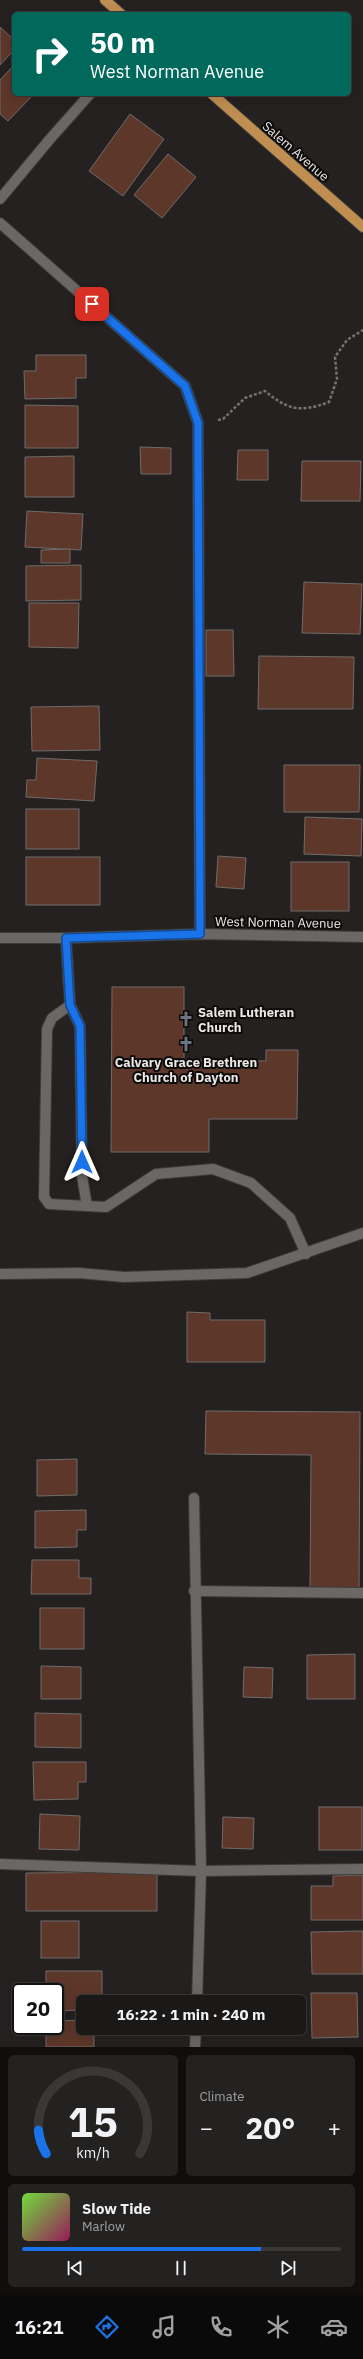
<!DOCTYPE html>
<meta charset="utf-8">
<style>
:root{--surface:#1b1918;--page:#242221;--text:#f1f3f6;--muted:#a0a0a2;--line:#393837;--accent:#1a73e8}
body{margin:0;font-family:"IBM Plex Sans",sans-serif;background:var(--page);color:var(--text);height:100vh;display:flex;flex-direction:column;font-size:15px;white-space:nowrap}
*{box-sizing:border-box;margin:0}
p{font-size:13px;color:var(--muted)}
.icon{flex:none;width:22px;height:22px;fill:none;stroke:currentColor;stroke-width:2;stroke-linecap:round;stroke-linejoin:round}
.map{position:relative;height:2047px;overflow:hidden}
.details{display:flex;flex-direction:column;gap:8px;padding:8px;background:#0f0e0d;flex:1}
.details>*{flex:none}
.guide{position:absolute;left:12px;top:12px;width:339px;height:84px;border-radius:6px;box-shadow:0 4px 16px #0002,0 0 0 1px var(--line);background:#00695c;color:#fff;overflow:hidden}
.speed{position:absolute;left:12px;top:1983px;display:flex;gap:8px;font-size:20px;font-weight:700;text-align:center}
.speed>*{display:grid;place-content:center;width:52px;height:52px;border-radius:50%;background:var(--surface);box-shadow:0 4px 16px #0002,0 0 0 1px var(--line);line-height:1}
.speed .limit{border:2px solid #111;border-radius:6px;background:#fff;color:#111}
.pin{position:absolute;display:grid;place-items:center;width:34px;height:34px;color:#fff;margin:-17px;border-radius:8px;box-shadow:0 2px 6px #0006}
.me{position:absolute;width:44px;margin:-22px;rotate:0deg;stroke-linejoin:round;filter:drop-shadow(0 0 3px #0008)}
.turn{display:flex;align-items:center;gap:14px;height:84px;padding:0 12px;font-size:18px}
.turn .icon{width:52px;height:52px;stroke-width:2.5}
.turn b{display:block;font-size:28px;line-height:34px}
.big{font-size:30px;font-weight:700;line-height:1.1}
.details .tile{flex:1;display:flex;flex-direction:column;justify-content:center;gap:6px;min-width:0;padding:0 14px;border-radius:6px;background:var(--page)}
.details .dial{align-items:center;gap:0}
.dial svg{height:104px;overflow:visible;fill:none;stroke:var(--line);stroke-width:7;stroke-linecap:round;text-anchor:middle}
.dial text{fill:var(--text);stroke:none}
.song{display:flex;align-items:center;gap:12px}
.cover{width:48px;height:48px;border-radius:6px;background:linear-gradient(135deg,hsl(100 70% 55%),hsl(330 70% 35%))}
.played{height:4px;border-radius:2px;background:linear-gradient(90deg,var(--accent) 75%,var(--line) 75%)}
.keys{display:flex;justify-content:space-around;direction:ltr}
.heat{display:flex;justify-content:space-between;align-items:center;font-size:22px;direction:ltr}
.details .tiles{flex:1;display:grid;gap:8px;grid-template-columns:1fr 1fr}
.tile:last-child{grid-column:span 2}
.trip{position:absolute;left:76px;top:1995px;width:230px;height:40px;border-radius:6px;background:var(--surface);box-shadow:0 4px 16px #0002,0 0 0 1px var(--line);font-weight:700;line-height:40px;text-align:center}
.dock{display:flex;height:64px;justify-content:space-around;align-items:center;background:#0b0a0a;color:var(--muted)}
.dock .icon{width:28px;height:28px}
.dock .current{color:var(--accent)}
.dock b{font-size:18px;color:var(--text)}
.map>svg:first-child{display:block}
</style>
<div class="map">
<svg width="363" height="2047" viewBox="0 0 363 2047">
<rect width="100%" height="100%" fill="#242120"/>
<g fill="#5d372a" stroke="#706c6a">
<path d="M 0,27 L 14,40 L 14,50 L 0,65 Z"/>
<path d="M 14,65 L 14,94 L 34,94 L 8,121 L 0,114 L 0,80 Z"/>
<path d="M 130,114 L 164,139 L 123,196 L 89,171 Z"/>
<path d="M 168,154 L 196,177 L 162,218 L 134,195 Z"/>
<path d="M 36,355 L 86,355 L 86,378 L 76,378 L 76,398 L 25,399 L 24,371 L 36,371 Z"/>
<path d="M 25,405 L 78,406 L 78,448 L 25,448 Z"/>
<path d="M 140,447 L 171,448 L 171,474 L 141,474 Z"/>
<path d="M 238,450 L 268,450 L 268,480 L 237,480 Z"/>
<path d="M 74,456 L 74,497 L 25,497 L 25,457 Z"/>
<path d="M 302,461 L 361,461 L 360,501 L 301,501 Z"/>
<path d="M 27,511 L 83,514 L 81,550 L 25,547 Z"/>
<path d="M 70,549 L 70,563 L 41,563 L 41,550 Z"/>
<path d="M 81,565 L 81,600 L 26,601 L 26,566 Z"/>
<path d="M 304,582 L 362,584 L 360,634 L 302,633 Z"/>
<path d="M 29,603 L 79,603 L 78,648 L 29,647 Z"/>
<path d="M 206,630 L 233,630 L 234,676 L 206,676 Z"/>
<path d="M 259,656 L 354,657 L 353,709 L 258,709 Z"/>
<path d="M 99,706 L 100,750 L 32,751 L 31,707 Z"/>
<path d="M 37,758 L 97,761 L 94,801 L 26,797 L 27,780 L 36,780 Z"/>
<path d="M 284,765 L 360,765 L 359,812 L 284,812 Z"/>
<rect x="26" y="809" width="53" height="40"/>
<path d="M 305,817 L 362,819 L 361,856 L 304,854 Z"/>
<path d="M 218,856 L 246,858 L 244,889 L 216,887 Z"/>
<rect x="26" y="857" width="74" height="48"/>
<rect x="291" y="862" width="58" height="49"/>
<path d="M 112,987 L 184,987 L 184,1060 L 266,1061 L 266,1050 L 298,1050 L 297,1119 L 209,1119 L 209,1152 L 111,1152 Z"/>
<path d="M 187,1312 L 210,1313 L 210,1320 L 265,1320 L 265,1362 L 187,1362 Z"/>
<path d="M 206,1411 L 360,1412 L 359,1591 L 310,1591 L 311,1455 L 205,1454 Z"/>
<path d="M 77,1459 L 77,1495 L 37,1496 L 37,1460 Z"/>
<path d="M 86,1510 L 86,1530 L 77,1530 L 77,1547 L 35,1548 L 35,1511 Z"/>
<path d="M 32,1560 L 79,1560 L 79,1578 L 91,1578 L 91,1594 L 31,1594 Z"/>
<rect x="40" y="1608" width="44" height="41"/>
<path d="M 355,1654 L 355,1699 L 307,1699 L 307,1655 Z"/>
<path d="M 41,1666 L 81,1667 L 81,1699 L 41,1699 Z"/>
<path d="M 244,1667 L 273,1668 L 272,1698 L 243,1697 Z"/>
<path d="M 35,1713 L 81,1714 L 81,1748 L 35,1747 Z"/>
<path d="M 33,1762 L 86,1762 L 86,1782 L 78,1782 L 78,1799 L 34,1800 Z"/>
<rect x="319" y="1807" width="43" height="43"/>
<path d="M 40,1814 L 80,1816 L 79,1850 L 39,1849 Z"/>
<path d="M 223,1817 L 254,1818 L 253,1849 L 222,1848 Z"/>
<path d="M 157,1872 L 157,1911 L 26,1911 L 26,1873 Z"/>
<path d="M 363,1875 L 363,1920 L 311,1920 L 311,1886 L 333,1886 L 333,1876 Z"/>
<rect x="41" y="1921" width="38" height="37"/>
<path d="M 363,1931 L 363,1974 L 312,1974 L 311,1932 Z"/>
<path d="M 46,1971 L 102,1971 L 102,1999 L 91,1999 L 91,2002 L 83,2002 L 83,2010 L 55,2011 L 55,1992 L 46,1992 Z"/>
<path d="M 311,1993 L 357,1993 L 358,2037 L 312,2038 Z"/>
<path d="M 83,2020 L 83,2028 L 94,2028 L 94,2047 L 46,2047 L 46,2026 L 55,2026 L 55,2021 Z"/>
</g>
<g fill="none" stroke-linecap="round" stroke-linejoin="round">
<defs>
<g id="service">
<path d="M 0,223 L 185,386 L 198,423 L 200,934"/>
<path d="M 66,938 L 70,1005 L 80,1026 L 82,1176 L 87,1206 L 106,1207 L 156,1174 L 213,1169 L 251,1183 L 290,1218 L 306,1254"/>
<path d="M 70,1005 L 52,1018 L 47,1029 L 44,1197 L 49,1204 L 87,1206"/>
<path d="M 0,1274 L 79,1273 L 124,1277 L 247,1273 L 363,1233"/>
<path d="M 194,1498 L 201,1871 L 363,1869"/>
<path d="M 194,1591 L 363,1593"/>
<path d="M 0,1864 L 201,1871 L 197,2002"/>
<path d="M 195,2047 L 196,2028"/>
</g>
<g id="minor">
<path d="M 0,199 L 50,139 L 90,94"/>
<path d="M 0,938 L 66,938 L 200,934 L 363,937"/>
</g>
<g id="primary">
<path d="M 105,0 L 121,14"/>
<path d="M 212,94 L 363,227"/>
</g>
</defs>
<use href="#service" stroke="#3e3c3a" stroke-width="12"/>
<use href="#minor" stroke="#3e3c3a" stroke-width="12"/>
<use href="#primary" stroke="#3e3c3a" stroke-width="12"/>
<path stroke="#757372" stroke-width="2.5" stroke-dasharray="3 2" stroke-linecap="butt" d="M 218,420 L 223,419 L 245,398 L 265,391 C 288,410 300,413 329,402 L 337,379 L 335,357 L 347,340 L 363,330"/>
<use href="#service" stroke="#6b6765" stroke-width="10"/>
<use href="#minor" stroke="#6b6765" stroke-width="10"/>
<use href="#primary" stroke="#c08e51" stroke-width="10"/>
</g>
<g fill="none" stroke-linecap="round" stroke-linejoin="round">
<defs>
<path id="route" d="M 82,1162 L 80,1026 L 70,1005 L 66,938 L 200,934 L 198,423 L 185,386 L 92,304"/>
</defs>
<use href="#route" stroke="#114b97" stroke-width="10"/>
<use href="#route" stroke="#1a73e8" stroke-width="7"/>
</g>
<defs>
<symbol id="church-bare" viewBox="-9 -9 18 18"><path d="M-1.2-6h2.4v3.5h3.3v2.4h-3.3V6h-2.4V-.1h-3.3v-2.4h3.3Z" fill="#6b7280" stroke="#0c0b0a" stroke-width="2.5" paint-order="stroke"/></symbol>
</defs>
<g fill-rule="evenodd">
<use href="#church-bare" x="175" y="1008" width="22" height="22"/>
<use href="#church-bare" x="175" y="1033" width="22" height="22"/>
</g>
<g text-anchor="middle" stroke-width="4" stroke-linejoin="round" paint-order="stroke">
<g font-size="13" fill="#ebe9e8" stroke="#0c0b0a">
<text transform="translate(296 151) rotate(41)" y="5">Salem Avenue</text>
<text transform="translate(278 922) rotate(1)" y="5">West Norman Avenue</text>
</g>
<g font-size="13" font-weight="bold" fill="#ebe9e8" stroke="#0c0b0a" text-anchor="start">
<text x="198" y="1017">Salem Lutheran<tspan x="198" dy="15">Church</tspan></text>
<text x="186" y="1067" text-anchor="middle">Calvary Grace Brethren<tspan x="186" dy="15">Church of Dayton</tspan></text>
</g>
</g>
</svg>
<div class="speed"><div class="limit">20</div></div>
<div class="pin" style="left:92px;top:304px;background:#d93025"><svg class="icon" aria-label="arrive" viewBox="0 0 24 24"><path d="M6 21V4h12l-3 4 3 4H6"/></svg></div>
<svg class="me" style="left:82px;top:1162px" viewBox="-20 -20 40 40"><path d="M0-17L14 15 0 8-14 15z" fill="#1a73e8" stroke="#fff" stroke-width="4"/></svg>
<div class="trip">16:22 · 1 min · 240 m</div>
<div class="guide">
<div class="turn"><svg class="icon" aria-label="right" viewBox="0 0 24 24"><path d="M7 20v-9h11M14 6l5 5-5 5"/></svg><div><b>50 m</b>West Norman Avenue</div></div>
</div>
</div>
<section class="details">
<div class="tiles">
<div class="tile dial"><svg viewBox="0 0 100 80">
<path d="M14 69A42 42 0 1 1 86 69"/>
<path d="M14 69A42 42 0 0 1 8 51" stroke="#1a73e8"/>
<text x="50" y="56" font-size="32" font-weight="700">15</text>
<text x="50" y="72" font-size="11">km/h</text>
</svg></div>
<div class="tile"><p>Climate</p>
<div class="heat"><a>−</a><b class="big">20°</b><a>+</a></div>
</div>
<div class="tile">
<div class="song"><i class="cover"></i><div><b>Slow Tide</b><p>Marlow</p></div></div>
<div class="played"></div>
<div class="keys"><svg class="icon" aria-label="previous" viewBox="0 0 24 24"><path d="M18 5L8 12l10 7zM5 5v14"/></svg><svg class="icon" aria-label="pause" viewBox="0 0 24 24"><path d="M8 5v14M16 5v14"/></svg><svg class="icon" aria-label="next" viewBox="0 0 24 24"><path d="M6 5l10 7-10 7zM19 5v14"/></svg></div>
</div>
</div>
</section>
<nav class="dock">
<b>16:21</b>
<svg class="icon current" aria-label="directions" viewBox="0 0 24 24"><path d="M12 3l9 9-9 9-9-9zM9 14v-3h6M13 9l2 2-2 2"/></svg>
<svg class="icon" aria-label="music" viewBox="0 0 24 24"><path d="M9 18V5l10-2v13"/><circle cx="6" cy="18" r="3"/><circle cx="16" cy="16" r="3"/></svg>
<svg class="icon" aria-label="phone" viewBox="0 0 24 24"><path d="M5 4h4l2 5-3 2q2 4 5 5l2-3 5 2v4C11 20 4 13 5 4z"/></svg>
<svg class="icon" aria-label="climate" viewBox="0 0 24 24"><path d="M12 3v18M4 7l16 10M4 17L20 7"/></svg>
<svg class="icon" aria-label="car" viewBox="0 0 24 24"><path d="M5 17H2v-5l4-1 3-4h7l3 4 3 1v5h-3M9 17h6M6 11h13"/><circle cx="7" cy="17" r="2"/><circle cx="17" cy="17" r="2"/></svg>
</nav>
